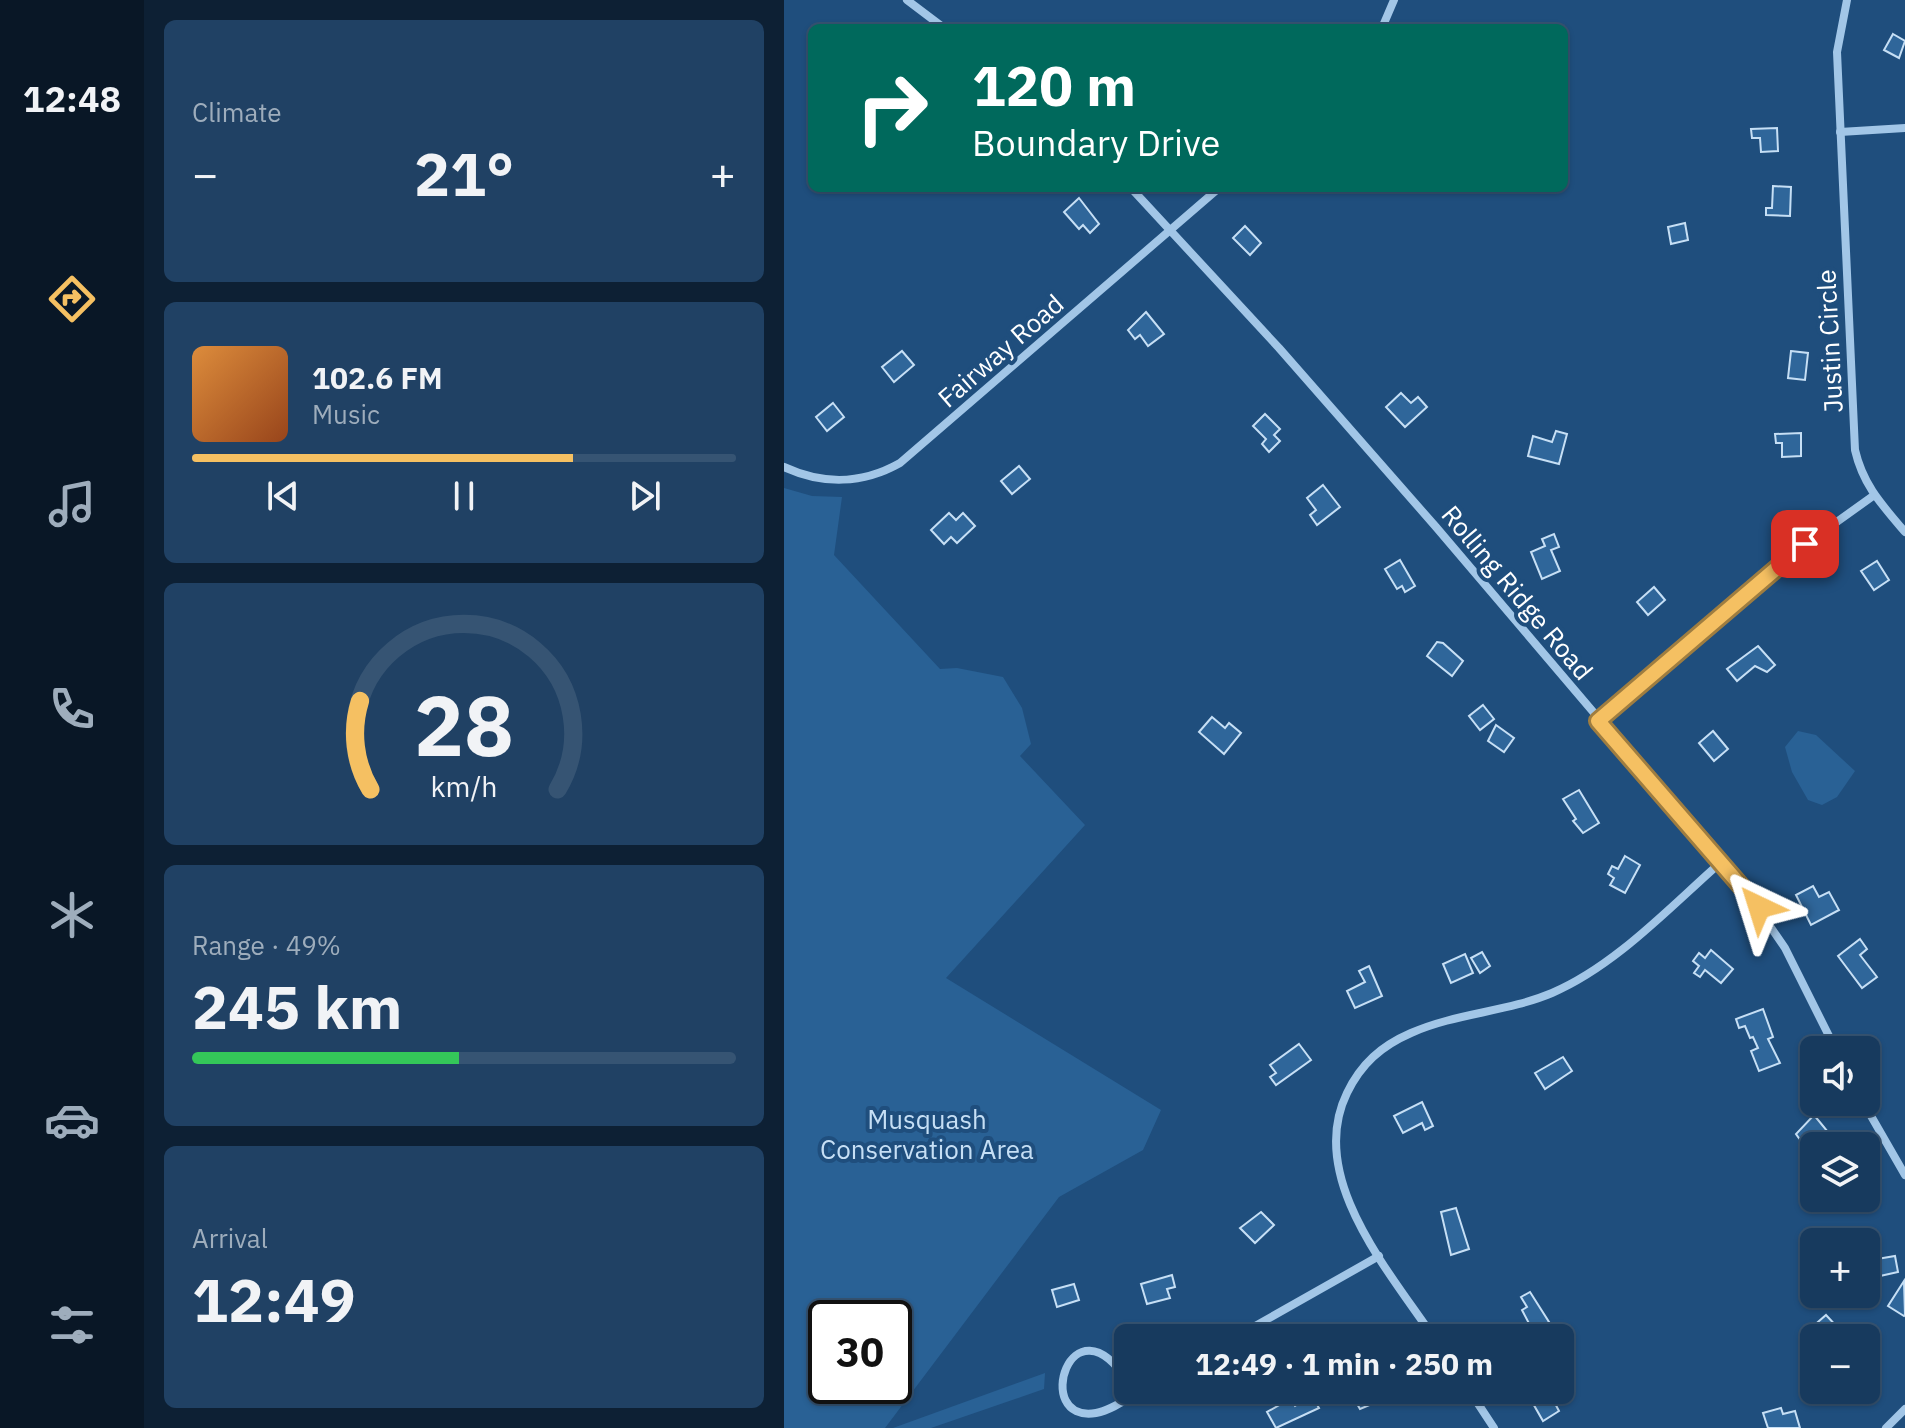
<!DOCTYPE html>
<meta charset="utf-8">
<style>
:root{--surface:#173a5e;--page:#204164;--text:#f1f3f6;--muted:#9eadbc;--line:#365473;--accent:#f5c062}
body{margin:0;font-family:"IBM Plex Sans",sans-serif;background:var(--page);color:var(--text);height:100vh;display:flex;flex-direction:column;font-size:30px;white-space:nowrap}
*{box-sizing:border-box;margin:0}
p{font-size:26px;color:var(--muted)}
.icon{flex:none;width:44px;height:44px;fill:none;stroke:currentColor;stroke-width:2;stroke-linecap:round;stroke-linejoin:round}
.map{position:relative;flex:1;overflow:hidden}
.sheet{display:flex;flex-direction:column;gap:20px;padding:20px;background:#0d2034;width:640px}
.sheet>*{flex:none}
.top-card{position:absolute;left:24px;top:24px;width:760px;height:168px;border-radius:12px;box-shadow:0 2px 6px #0004,0 0 0 2px var(--line);background:#00695c;color:#fff;overflow:hidden}
.buttons{position:absolute;left:1016px;top:1036px;display:grid;gap:16px}
.buttons a{display:grid;place-items:center;width:80px;height:80px;border-radius:12px;background:var(--surface);box-shadow:0 2px 6px #0004,0 0 0 2px var(--line);font-size:40px}
.speed{position:absolute;left:24px;top:1300px;display:flex;gap:16px;font-size:40px;font-weight:700;text-align:center}
.speed>*{display:grid;place-content:center;width:104px;height:104px;border-radius:50%;background:var(--surface);box-shadow:0 2px 6px #0004,0 0 0 2px var(--line);line-height:1}
.speed .limit{border:4px solid #111;border-radius:12px;background:#fff;color:#111}
.pin{position:absolute;display:grid;place-items:center;width:68px;height:68px;color:#fff;margin:-34px;border-radius:16px;box-shadow:0 4px 12px #0006}
.me{position:absolute;width:88px;margin:-44px;rotate:319deg;stroke-linejoin:round;filter:drop-shadow(0 0 6px #0008)}
.turn{display:flex;align-items:center;gap:28px;height:168px;padding:0 32px;font-size:36px}
.turn .icon{width:104px;height:104px;stroke-width:2.5}
.turn b{display:block;font-size:56px;line-height:68px}
.big{font-size:60px;font-weight:800;line-height:1.1}
.sheet .card{flex:1;display:flex;flex-direction:column;justify-content:center;gap:12px;min-width:0;padding:0 28px;border-radius:12px;background:var(--page)}
.sheet .dial{align-items:center;gap:0}
.dial svg{height:208px;overflow:visible;fill:none;stroke:var(--line);stroke-width:7;stroke-linecap:round;text-anchor:middle}
.dial text{fill:var(--text);stroke:none}
.song{display:flex;align-items:center;gap:24px}
.cover{width:96px;height:96px;border-radius:12px;background:linear-gradient(135deg,hsl(30 70% 55%),hsl(20 70% 35%))}
.played{height:8px;border-radius:4px;background:linear-gradient(90deg,var(--accent) 70%,var(--line) 70%)}
.keys{display:flex;justify-content:space-around;direction:ltr}
.heat{display:flex;justify-content:space-between;align-items:center;font-size:44px;direction:ltr}
.charge{height:12px;border-radius:6px;background:linear-gradient(90deg,#34c759 49%,var(--line) 0)}
.trip{position:absolute;left:330px;top:1324px;width:460px;height:80px;border-radius:12px;background:var(--surface);box-shadow:0 2px 6px #0004,0 0 0 2px var(--line);font-weight:800;line-height:80px;text-align:center}
main{display:flex;flex:1;min-height:0}
.dock{display:flex;flex-direction:column;width:144px;justify-content:space-around;align-items:center;background:#091726;color:var(--muted)}
.dock .icon{width:56px;height:56px}
.dock .on{color:var(--accent)}
.dock b{font-size:36px;color:var(--text)}
.map>svg:first-child{display:block}
</style>
<main>
<nav class="dock">
<b>12:48</b>
<svg class="icon on" aria-label="directions" viewBox="0 0 24 24"><path d="M12 3l9 9-9 9-9-9zM9 14v-3h6M13 9l2 2-2 2"/></svg>
<svg class="icon" aria-label="music" viewBox="0 0 24 24"><path d="M9 18V5l10-2v13"/><circle cx="6" cy="18" r="3"/><circle cx="16" cy="16" r="3"/></svg>
<svg class="icon" aria-label="phone" viewBox="0 0 24 24"><path d="M5 4h4l2 5-3 2q2 4 5 5l2-3 5 2v4C11 20 4 13 5 4z"/></svg>
<svg class="icon" aria-label="climate" viewBox="0 0 24 24"><path d="M12 3v18M4 7l16 10M4 17L20 7"/></svg>
<svg class="icon" aria-label="car" viewBox="0 0 24 24"><path d="M5 17H2v-5l4-1 3-4h7l3 4 3 1v5h-3M9 17h6M6 11h13"/><circle cx="7" cy="17" r="2"/><circle cx="17" cy="17" r="2"/></svg>
<svg class="icon" aria-label="filters" viewBox="0 0 24 24"><path d="M4 7h16M4 17h16"/><circle cx="9" cy="7" r="2"/><circle cx="15" cy="17" r="2"/></svg>
</nav>
<section class="sheet">
<div class="card"><p>Climate</p>
<div class="heat"><a>−</a><b class="big">21°</b><a>+</a></div>
</div>
<div class="card">
<div class="song"><i class="cover"></i><div><b>102.6 FM</b><p>Music</p></div></div>
<div class="played"></div>
<div class="keys"><svg class="icon" aria-label="previous" viewBox="0 0 24 24"><path d="M18 5L8 12l10 7zM5 5v14"/></svg><svg class="icon" aria-label="pause" viewBox="0 0 24 24"><path d="M8 5v14M16 5v14"/></svg><svg class="icon" aria-label="next" viewBox="0 0 24 24"><path d="M6 5l10 7-10 7zM19 5v14"/></svg></div>
</div>
<div class="card dial"><svg viewBox="0 0 100 80">
<path d="M14 69A42 42 0 1 1 86 69"/>
<path d="M14 69A42 42 0 0 1 10 35" stroke="#f5c062"/>
<text x="50" y="56" font-size="32" font-weight="700">28</text>
<text x="50" y="72" font-size="11">km/h</text>
</svg></div>
<div class="card"><p>Range · 49%</p><b class="big">245 km</b><div class="charge"></div></div>
<div class="card"><p>Arrival</p><b class="big">12:49</b></div>
</section>
<div class="map">
<svg width="1121" height="1428" viewBox="0 0 1121 1428">
<rect width="100%" height="100%" fill="#1f4e7d"/>
<g fill="#296195" fill-rule="evenodd">
<path d="M 0,488 L 28,496 L 58,497 L 50,555 L 156,669 L 173,668 L 219,677 L 238,708 L 247,744 L 236,756 L 301,825 L 162,978 L 377,1110 L 359,1150 L 275,1197 L 101,1428 L 0,1428 ZM 42,1318 L 110,1318 L 110,1386 L 42,1386 Z"/>
<path d="M 1014,731 L 1032,735 L 1071,771 L 1053,797 L 1038,805 L 1024,800 L 1008,772 L 1001,747 Z"/>
<path d="M 261,1373 L 260,1389 L 147,1428 L 109,1428 Z"/>
</g>
<g fill="#2f669a" stroke="#c6dff5" stroke-width="2">
<path d="M 1109,34 L 1121,41 L 1115,58 L 1100,50 Z"/>
<path d="M 993,128 L 994,151 L 977,152 L 976,138 L 968,138 L 967,129 Z"/>
<path d="M 989,186 L 1007,187 L 1006,216 L 982,215 L 982,208 L 988,208 Z"/>
<path d="M 295,198 L 315,224 L 306,233 L 299,225 L 295,229 L 280,212 Z"/>
<path d="M 901,223 L 904,240 L 887,244 L 884,227 Z"/>
<path d="M 461,226 L 477,243 L 466,255 L 449,238 Z"/>
<path d="M 362,312 L 380,334 L 364,346 L 356,335 L 351,339 L 344,330 Z"/>
<path d="M 118,351 L 130,365 L 110,382 L 98,367 Z"/>
<path d="M 1007,351 L 1024,353 L 1021,380 L 1004,378 Z"/>
<path d="M 617,393 L 627,403 L 634,397 L 643,407 L 621,427 L 602,407 Z"/>
<path d="M 49,403 L 60,417 L 43,431 L 32,417 Z"/>
<path d="M 481,414 L 496,429 L 490,435 L 496,441 L 485,452 L 478,444 L 482,439 L 469,426 Z"/>
<path d="M 772,431 L 783,434 L 775,464 L 744,456 L 749,436 L 768,442 Z"/>
<path d="M 1017,433 L 1017,456 L 998,457 L 998,443 L 992,443 L 991,434 Z"/>
<path d="M 235,466 L 246,479 L 228,494 L 217,481 Z"/>
<path d="M 539,485 L 556,507 L 533,525 L 526,515 L 532,510 L 523,498 Z"/>
<path d="M 165,513 L 172,520 L 179,513 L 191,526 L 173,543 L 167,537 L 160,544 L 147,530 Z"/>
<path d="M 770,534 L 775,547 L 767,550 L 776,571 L 758,579 L 747,552 L 761,546 L 758,539 Z"/>
<path d="M 616,560 L 631,586 L 621,592 L 618,586 L 613,589 L 601,569 Z"/>
<path d="M 1093,561 L 1105,580 L 1090,590 L 1077,571 Z"/>
<path d="M 870,587 L 881,600 L 864,615 L 853,602 Z"/>
<path d="M 653,642 L 659,643 L 679,661 L 668,676 L 643,656 Z"/>
<path d="M 974,646 L 991,665 L 983,672 L 971,666 L 953,681 L 943,669 Z"/>
<path d="M 699,705 L 710,719 L 696,730 L 685,716 Z"/>
<path d="M 428,717 L 441,728 L 445,723 L 457,733 L 440,754 L 415,732 Z"/>
<path d="M 712,725 L 730,738 L 720,752 L 704,741 Z"/>
<path d="M 929,731 L 944,749 L 930,761 L 915,743 Z"/>
<path d="M 795,790 L 815,823 L 799,833 L 789,821 L 792,819 L 779,799 Z"/>
<path d="M 841,856 L 856,865 L 841,893 L 826,885 L 830,878 L 824,874 L 828,866 L 834,869 Z"/>
<path d="M 1029,886 L 1035,897 L 1045,892 L 1055,910 L 1027,925 L 1012,895 Z"/>
<path d="M 1076,939 L 1083,949 L 1076,955 L 1093,977 L 1078,988 L 1054,956 Z"/>
<path d="M 927,950 L 949,969 L 937,983 L 921,970 L 916,977 L 910,973 L 915,966 L 909,961 L 915,953 L 921,958 Z"/>
<path d="M 698,952 L 706,966 L 696,973 L 687,958 Z"/>
<path d="M 681,954 L 689,973 L 667,983 L 659,964 Z"/>
<path d="M 585,966 L 598,996 L 571,1008 L 563,991 L 581,982 L 575,971 Z"/>
<path d="M 979,1009 L 989,1037 L 984,1039 L 996,1063 L 975,1071 L 967,1051 L 974,1048 L 969,1037 L 966,1038 L 961,1026 L 955,1028 L 952,1019 Z"/>
<path d="M 515,1044 L 527,1060 L 492,1085 L 486,1077 L 492,1073 L 486,1065 Z"/>
<path d="M 779,1057 L 788,1071 L 761,1089 L 751,1073 Z"/>
<path d="M 638,1102 L 649,1126 L 641,1130 L 638,1123 L 619,1133 L 610,1116 Z"/>
<path d="M 1030,1115 L 1053,1143 L 1049,1146 L 1032,1146 L 1024,1135 L 1017,1141 L 1012,1134 Z"/>
<path d="M 672,1208 L 685,1249 L 667,1255 L 657,1212 Z"/>
<path d="M 477,1212 L 490,1225 L 471,1243 L 456,1228 Z"/>
<path d="M 1111,1256 L 1114,1272 L 1096,1276 L 1093,1259 Z"/>
<path d="M 388,1275 L 391,1287 L 383,1289 L 386,1298 L 363,1304 L 357,1284 Z"/>
<path d="M 1120,1281 L 1121,1315 L 1120,1316 L 1104,1306 Z"/>
<path d="M 290,1284 L 295,1300 L 273,1307 L 268,1290 Z"/>
<path d="M 746,1292 L 765,1322 L 749,1331 L 738,1310 L 743,1307 L 737,1297 Z"/>
<path d="M 1042,1315 L 1055,1329 L 1045,1338 L 1030,1338 L 1030,1347 L 1019,1335 Z"/>
<path d="M 565,1390 L 588,1390 L 593,1402 L 576,1409 Z"/>
<path d="M 764,1390 L 771,1390 L 774,1395 L 768,1398 L 775,1411 L 759,1421 L 747,1400 Z"/>
<path d="M 525,1391 L 535,1408 L 492,1428 L 483,1412 L 506,1399 L 511,1406 L 514,1404 L 511,1399 Z"/>
<path d="M 997,1408 L 999,1414 L 1011,1411 L 1016,1428 L 984,1428 L 979,1413 Z"/>
</g>
<g fill="none" stroke-linecap="round" stroke-linejoin="round">
<g stroke="#a2c6e7" stroke-width="8">
<path d="M 123,0 L 160,28"/>
<path d="M 1063,0 L 1053,52 L 1071,450 C 1079,485 1098,505 1121,532"/>
<path d="M 598,28 L 610,0"/>
<path d="M 1056,132 L 1121,128"/>
<path d="M 347,188 L 495,348 L 652,527 L 964,894 L 1001,948 L 1052,1050"/>
<path d="M 0,467 C 39,485 79,484 116,463 L 435,188"/>
<path d="M 814,721 L 1001,559 L 1089,496"/>
<path d="M 1079,1102 L 1121,1175"/>
<path d="M 450,1338 L 595,1256"/>
<path d="M 650,1338 C 605,1271 522,1177 563,1093 C 577,1064 597,1046 627,1033 C 672,1013 723,1012 768,993 C 831,966 885,908 936,863"/>
<path d="M 344,1382 C 287,1293 247,1424 312,1413 C 328,1410 344,1398 358,1390"/>
<path d="M 685,1390 L 710,1428"/>
<path d="M 1102,1428 L 1121,1409"/>
</g>
</g>
<g fill="none" stroke-linecap="round" stroke-linejoin="round">
<defs>
<path id="route" d="M 975,907 L 814,721 L 1021,544"/>
</defs>
<use href="#route" stroke="#9f7d40" stroke-width="20"/>
<use href="#route" stroke="#f5c062" stroke-width="14"/>
</g>
<g text-anchor="middle" stroke-width="8" stroke-linejoin="round" paint-order="stroke">
<g font-size="26" fill="#fff" stroke="#1f4e7d">
<text transform="translate(1046 341) rotate(-93)" y="9">Justin Circle</text>
<text transform="translate(217 351) rotate(-41)" y="9">Fairway Road</text>
<text transform="translate(733 593) rotate(50)" y="9">Rolling Ridge Road</text>
</g>
<g font-size="26" fill="#c6dff5" stroke="#1f4e7d">
<text x="143" y="1129">Musquash<tspan x="143" dy="30">Conservation Area</tspan></text>
</g>
</g>
</svg>
<div class="buttons">
<a><svg class="icon" aria-label="sound" viewBox="0 0 24 24"><path d="M4 9h4l5-4v14l-5-4H4zM17 9q2 3 0 6"/></svg></a>
<a><svg class="icon" aria-label="layers" viewBox="0 0 24 24"><path d="M12 4l9 5-9 5-9-5zM3 14l9 5 9-5"/></svg></a>
<a>+</a>
<a>−</a>
</div>
<div class="speed"><div class="limit">30</div></div>
<div class="pin" style="left:1021px;top:544px;background:#d93025"><svg class="icon" aria-label="arrive" viewBox="0 0 24 24"><path d="M6 21V4h12l-3 4 3 4H6"/></svg></div>
<svg class="me" style="left:975px;top:907px" viewBox="-20 -20 40 40"><path d="M0-17L14 15 0 8-14 15z" fill="#f5c062" stroke="#fff" stroke-width="4"/></svg>
<div class="trip">12:49 · 1 min · 250 m</div>
<div class="top-card">
<div class="turn"><svg class="icon" aria-label="right" viewBox="0 0 24 24"><path d="M7 20v-9h11M14 6l5 5-5 5"/></svg><div><b>120 m</b>Boundary Drive</div></div>
</div>
</div>
</main>
